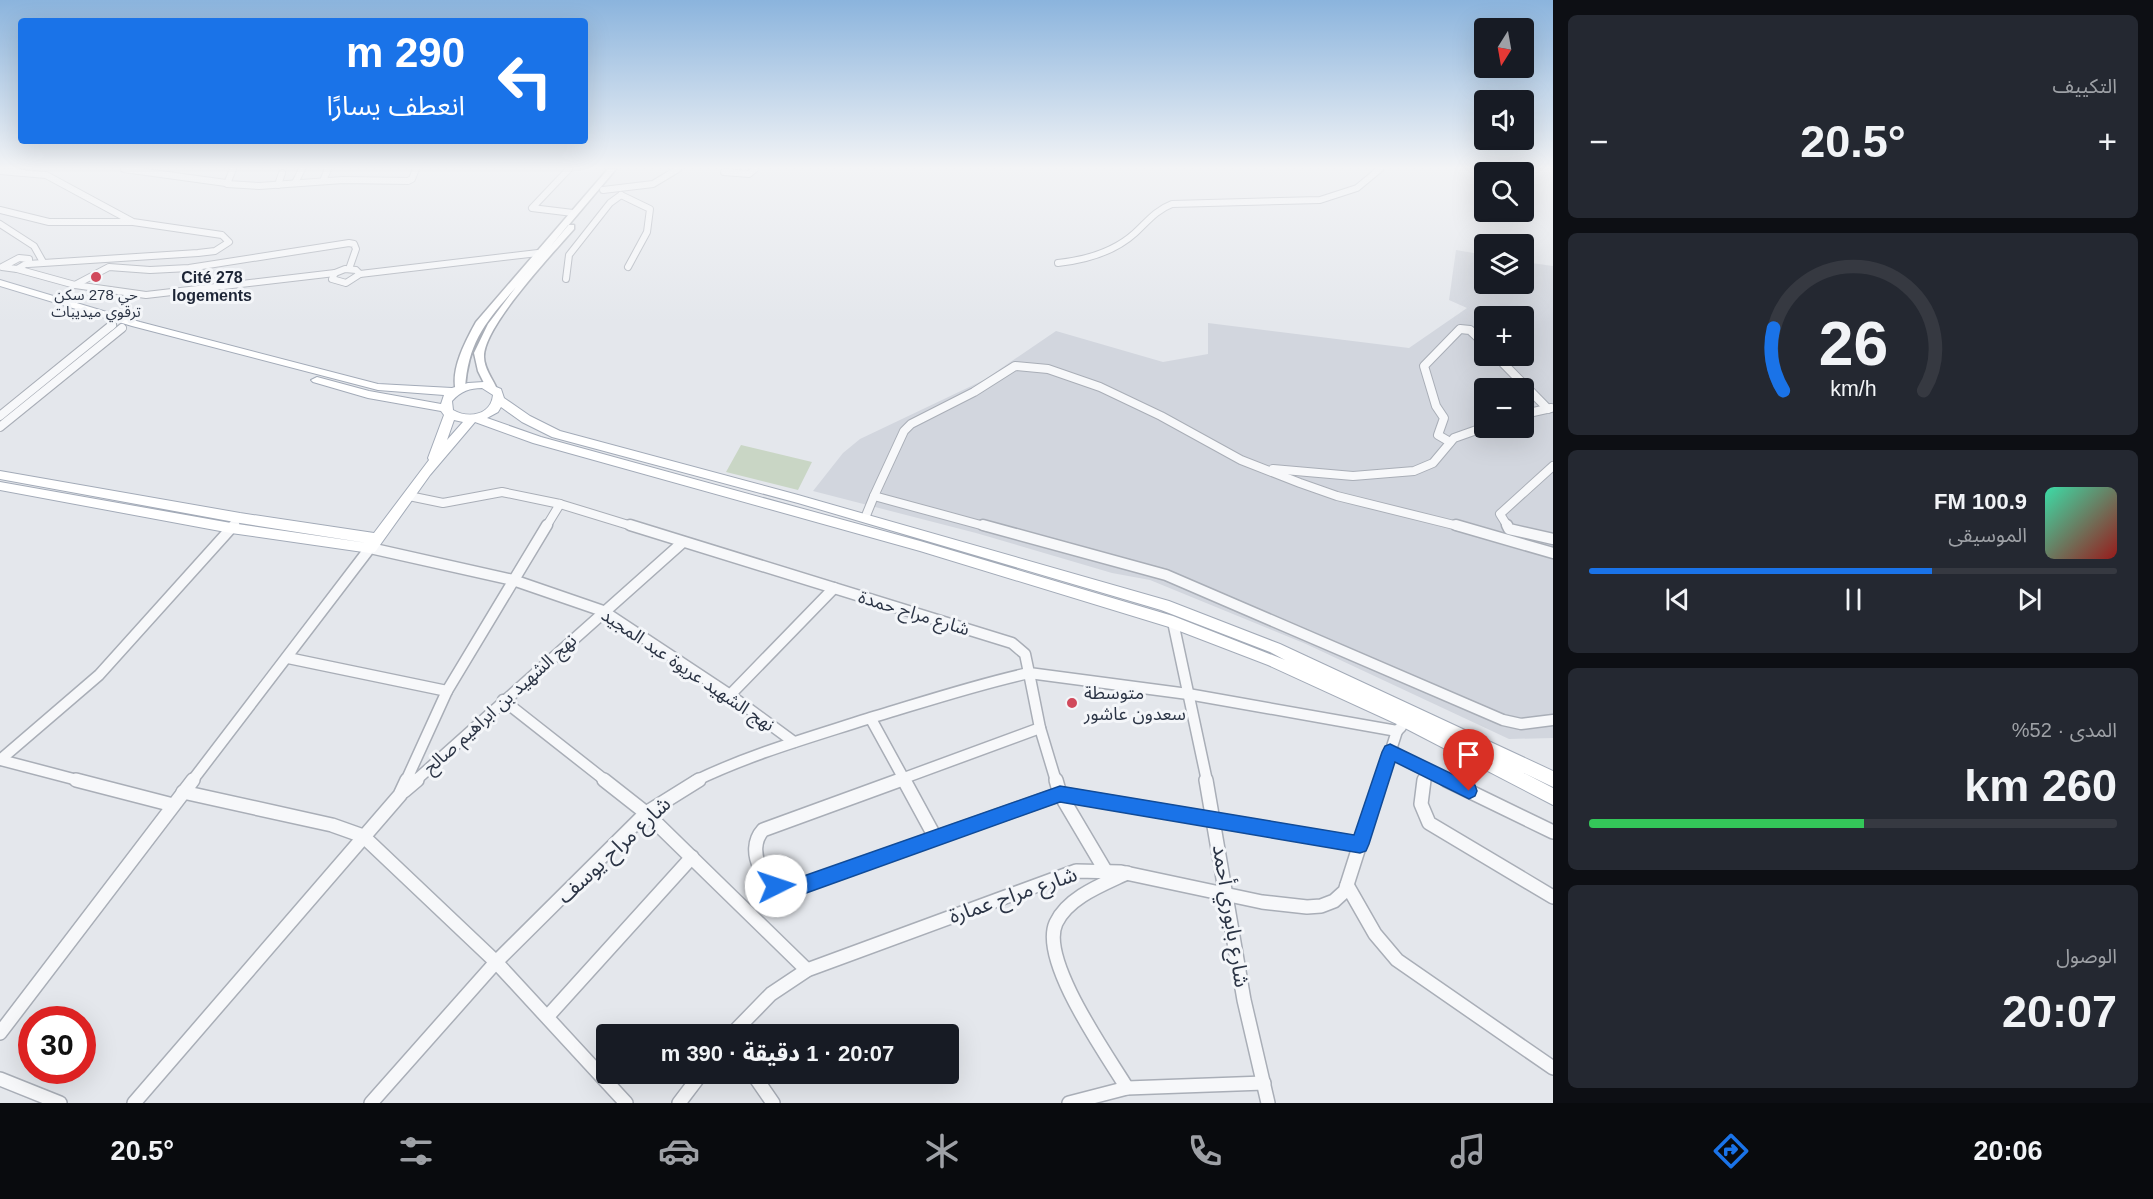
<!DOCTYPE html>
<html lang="ar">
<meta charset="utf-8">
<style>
:root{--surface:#171b24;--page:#242831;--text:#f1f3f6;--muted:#9ea1a6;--line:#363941;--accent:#1a73e8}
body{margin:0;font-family:Arial,"Noto Sans Arabic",sans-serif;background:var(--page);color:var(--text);direction:rtl;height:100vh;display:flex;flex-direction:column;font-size:22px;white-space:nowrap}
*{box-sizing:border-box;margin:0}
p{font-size:20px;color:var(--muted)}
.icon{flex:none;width:33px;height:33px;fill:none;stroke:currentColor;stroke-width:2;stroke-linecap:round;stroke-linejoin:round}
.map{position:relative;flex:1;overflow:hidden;direction:ltr}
.side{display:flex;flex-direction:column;gap:15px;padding:15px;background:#0d0f14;width:600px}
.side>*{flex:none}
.guide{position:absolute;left:18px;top:18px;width:570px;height:126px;border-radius:6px;box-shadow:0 6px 24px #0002;direction:rtl;background:#1a73e8;color:#fff;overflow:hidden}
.needle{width:39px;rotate:191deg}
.tools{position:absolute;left:1474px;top:18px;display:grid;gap:12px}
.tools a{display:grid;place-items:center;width:60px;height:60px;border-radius:6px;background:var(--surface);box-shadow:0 6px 24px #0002;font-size:30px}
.speed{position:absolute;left:18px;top:1006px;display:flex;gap:12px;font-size:30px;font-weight:700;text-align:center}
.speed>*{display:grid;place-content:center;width:78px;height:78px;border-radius:50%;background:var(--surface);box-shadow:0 6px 24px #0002;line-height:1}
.speed .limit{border:9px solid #d22;background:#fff;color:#111}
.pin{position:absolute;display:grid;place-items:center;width:51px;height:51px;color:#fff;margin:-62px -26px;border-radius:50% 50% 50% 0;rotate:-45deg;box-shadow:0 0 6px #0007}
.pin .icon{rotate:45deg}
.me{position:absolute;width:66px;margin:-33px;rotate:86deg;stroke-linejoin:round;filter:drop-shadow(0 0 4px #0008)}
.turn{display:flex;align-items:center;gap:21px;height:126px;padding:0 24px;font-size:27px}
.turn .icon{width:78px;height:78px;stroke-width:2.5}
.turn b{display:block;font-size:42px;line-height:51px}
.big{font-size:45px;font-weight:800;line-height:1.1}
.side .card{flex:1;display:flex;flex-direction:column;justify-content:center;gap:9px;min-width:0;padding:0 21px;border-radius:9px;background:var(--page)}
.side .dial{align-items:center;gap:0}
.dial svg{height:156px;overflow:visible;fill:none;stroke:var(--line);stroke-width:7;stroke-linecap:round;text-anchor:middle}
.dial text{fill:var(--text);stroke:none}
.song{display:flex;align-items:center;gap:18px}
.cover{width:72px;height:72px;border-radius:9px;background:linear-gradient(135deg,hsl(160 70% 55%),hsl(0 70% 35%))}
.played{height:6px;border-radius:3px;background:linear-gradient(90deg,var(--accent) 65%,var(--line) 65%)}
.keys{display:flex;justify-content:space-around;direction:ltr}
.heat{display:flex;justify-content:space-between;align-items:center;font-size:33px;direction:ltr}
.charge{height:9px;border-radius:4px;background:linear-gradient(90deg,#34c759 52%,var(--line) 0)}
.trip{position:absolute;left:596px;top:1024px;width:363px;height:60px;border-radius:6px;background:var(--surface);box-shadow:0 6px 24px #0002;font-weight:800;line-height:60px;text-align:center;direction:rtl}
.menu{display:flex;height:96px;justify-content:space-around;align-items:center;background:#090b0e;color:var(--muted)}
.menu .icon{width:42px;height:42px}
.menu .active{color:var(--accent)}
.menu b{font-size:27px;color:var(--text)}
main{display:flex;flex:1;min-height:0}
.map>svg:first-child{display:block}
</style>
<main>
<section class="side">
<div class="card"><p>التكييف</p>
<div class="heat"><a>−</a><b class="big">20.5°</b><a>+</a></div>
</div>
<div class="card dial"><svg viewBox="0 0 100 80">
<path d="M14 69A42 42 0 1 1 86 69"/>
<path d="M14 69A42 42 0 0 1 9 37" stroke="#1a73e8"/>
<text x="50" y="56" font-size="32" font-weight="700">26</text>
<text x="50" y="72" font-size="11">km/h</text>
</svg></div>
<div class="card">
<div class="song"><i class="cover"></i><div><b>100.9 FM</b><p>الموسيقى</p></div></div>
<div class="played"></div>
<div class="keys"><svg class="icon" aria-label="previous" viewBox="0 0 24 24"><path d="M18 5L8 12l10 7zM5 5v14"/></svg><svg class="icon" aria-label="pause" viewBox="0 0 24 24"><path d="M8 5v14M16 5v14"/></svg><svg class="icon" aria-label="next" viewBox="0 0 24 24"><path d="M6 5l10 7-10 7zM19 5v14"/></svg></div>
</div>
<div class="card"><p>المدى · 52%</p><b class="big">260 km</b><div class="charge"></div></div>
<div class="card"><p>الوصول</p><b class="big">20:07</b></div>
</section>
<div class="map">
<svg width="1553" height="1103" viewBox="0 0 1553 1103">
<rect width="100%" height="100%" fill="#e4e7ec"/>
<path fill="#d2d6de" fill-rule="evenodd" d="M 1456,250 L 1485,255 L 1485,284 L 1524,284 L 1524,262 L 1553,266 L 1553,738 L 1509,739 L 1306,644 L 1150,580 L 1112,573 L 976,533 L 813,491 L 843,453 L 860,439 L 984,380 L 1056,331 L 1163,362 L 1208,354 L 1208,323 L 1409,348 L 1467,308 L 1449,300 ZM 1485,316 L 1524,316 L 1524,356 L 1485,356 ZM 1485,388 L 1524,388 L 1524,428 L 1485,428 Z"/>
<path fill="#c9d6c5" d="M 741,445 L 812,462 L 798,490 L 726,472 Z"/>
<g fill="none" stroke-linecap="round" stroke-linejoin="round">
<defs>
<g id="street-far3">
<path d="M 124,169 L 226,183"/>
<path d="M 233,169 L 227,184 L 259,186 L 343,180 L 408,181 L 412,179 L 416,169"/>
<path d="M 569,169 L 532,208 L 573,213"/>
<path d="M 0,171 L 46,175 L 133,222 L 222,235 L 229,242 L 215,251 L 198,253 L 28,264"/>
<path d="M 724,172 L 749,174 L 755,169"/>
<path d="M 323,181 L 328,169"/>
<path d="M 295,183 L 302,169"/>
<path d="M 278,185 L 282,173"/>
<path d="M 603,190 L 653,184 L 678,169"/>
<path d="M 621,195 L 650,209 L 647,232 L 628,267"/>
<path d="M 0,210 L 49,222 L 131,222"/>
<path d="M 0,224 L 34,246 L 43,262"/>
<path d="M 19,258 L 29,259 L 29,262 L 17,269 L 2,267 Z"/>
<path d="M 1058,263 C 1086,260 1114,252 1135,233 C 1147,222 1156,210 1172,204 L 1320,200 L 1357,188 L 1380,169"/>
<path d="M 17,269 L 75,285 L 146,295 L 335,273"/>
<path d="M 345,269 L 356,270 L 360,274 L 346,283 L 332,279 L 335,273 Z"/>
<path d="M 360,274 L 538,253"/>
<path d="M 566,279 L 569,255 L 610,203 L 621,195"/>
<path d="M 75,285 L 109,267 L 150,270 L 189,268 L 349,243 L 354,244 L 356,249 L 349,269"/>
<path d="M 111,327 L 113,325"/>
</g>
<g id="street-far2">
<path d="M 1496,356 L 1548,409"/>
<path d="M 1524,414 L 1551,408"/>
<path d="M 0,416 L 112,325"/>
<path d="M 0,427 L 122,328"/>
<path d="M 1450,442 L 1438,435 L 1444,418 L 1436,406 L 1424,366 L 1460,329 L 1470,330 L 1485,344"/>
<path d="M 1273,469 L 1353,476 L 1414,471 L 1433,463 L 1454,438 L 1485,427"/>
<path d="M 409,496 L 443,503 L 502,492 L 560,504 L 635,527"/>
<path d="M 865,518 L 874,496"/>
<path d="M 232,527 L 235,524"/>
<path d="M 546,527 L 560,504"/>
<path d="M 988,527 L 874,496 L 904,431 L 911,424 L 974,392 L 1015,366 L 1048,369 L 1100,387 L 1161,416 L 1241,460 L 1300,483 L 1337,496 L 1462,527"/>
<path d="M 1508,527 L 1500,514 L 1553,466"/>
</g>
<g id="street-far1">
<path d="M 630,525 L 1012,643 L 1025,654 L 1029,673 L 1188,694 L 1397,731 L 1401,727"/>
<path d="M 983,525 L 1166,575 L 1503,720 L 1521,724 L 1553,720"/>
<path d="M 1456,525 L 1553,553"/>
<path d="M 1507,525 L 1509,529 L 1553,539"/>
<path d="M 1173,622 L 1207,781"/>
<path d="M 288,658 L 447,691"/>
<path d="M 730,695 L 834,588"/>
<path d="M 503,700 L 606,781"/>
<path d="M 871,719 L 905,781"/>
<path d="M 1390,752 L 1449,781"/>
<path d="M 0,760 L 99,675 L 234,525"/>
<path d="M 1,760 L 81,781"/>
<path d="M 192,781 L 370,548 L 513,580 L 603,611 L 730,695 L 794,742"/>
<path d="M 406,781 L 447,691 L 547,525"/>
<path d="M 415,781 L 683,542"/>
<path d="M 695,781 C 751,754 808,738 867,719 C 921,703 974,685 1029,673 L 1040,728 L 1056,781"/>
<path d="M 896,781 L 1040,728"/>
<path d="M 1381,781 L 1397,731"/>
<path d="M 1424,781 L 1427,770"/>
</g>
<g id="street">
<path d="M 76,780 L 173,805"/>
<path d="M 604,780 L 646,813 L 807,970"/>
<path d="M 900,780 L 763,830 C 744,851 765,889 791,889 L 1060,794 L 1360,844 L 1381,780"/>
<path d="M 904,780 L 935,837"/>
<path d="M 1056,780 L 1060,794 L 1105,870"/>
<path d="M 1206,780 L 1244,1000 L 1268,1103"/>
<path d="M 1424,780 L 1421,804 L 1429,823 L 1553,897"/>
<path d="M 1446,780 L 1553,832"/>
<path d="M 404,791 L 417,780"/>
<path d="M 183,792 L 332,825 L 363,836 L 496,962 L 626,1103"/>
<path d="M 1127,873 C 1104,884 1068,897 1056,923 C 1039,960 1107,1055 1127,1088"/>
<path d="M 1347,885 L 1375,934 L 1397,960 L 1553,1068"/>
<path d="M 548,1016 L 692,857"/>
<path d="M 0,1033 L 193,780"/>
<path d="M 731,1035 L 771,994 L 807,970 L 1076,871 L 1121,872 L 1262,902 L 1307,907 L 1321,906 L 1334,901 L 1345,891 L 1360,844"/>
<path d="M 753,1074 L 773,1103"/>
<path d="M 0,1079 L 60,1103"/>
<path d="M 134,1103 L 400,795 L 407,780"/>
<path d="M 371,1103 L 496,962 L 646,813 L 699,780"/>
<path d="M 679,1103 L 701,1074"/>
<path d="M 1069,1103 L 1127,1088 L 1264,1083"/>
</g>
<path id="secondary" d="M 608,169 L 616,169 L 550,247 L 568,225 L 574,225 L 574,229 C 553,253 483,327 484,357 C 484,368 492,378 496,387 L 495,389 L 491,390 L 487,389 L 478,371 L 474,353 L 488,324 L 516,287 C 486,322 468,341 465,389 L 460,392 L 456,391 C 450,370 466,340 476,322 Z"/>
<path id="primary" d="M 0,280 L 140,322 L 378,384 L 452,388 L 468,383 L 484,382 L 501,389 L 504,398 L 530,416 L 560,431 L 798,495 L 1169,601 L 1280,644 L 1553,771 L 1553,787 L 1524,773 L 1553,788 L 1553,805 L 1401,726 L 1268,665 L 1169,627 L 920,551 L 533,443 L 475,422 L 430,475 L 375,552 L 370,553 L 231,533 L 0,490 L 0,482 L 231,523 L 367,543 L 240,523 L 0,479 L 0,471 L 240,513 L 374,533 L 429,460 L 428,458 L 444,415 L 441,411 L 368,398 L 313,382 L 311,380 L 317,377 L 369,391 L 441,404 L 444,395 L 378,390 L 132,326 L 0,286 ZM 482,388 L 493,395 C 491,415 469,419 453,410 L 452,401 C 461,391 470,388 482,388 ZM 501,407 L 522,422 L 552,437 L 798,503 L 1161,610 L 1270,652 L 1285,660 L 1173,616 L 920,541 L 541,437 L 487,418 L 498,412 ZM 454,420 L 463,422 L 447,440 Z"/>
</defs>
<use href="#street-far3" stroke="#a9aeb7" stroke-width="8"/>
<use href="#street-far2" stroke="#a9aeb7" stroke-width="10"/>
<use href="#street-far1" stroke="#a9aeb7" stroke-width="13"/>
<use href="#street" stroke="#a9aeb7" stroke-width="16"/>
<use href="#secondary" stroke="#a9aeb7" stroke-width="3"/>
<use href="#primary" stroke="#a3abb8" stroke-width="2"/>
<use href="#street-far3" stroke="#f7f8fa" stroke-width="6"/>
<use href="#street-far2" stroke="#f7f8fa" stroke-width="8"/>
<use href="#street-far1" stroke="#f7f8fa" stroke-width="10"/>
<use href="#street" stroke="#f7f8fa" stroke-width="13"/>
<use href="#secondary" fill="#fff" fill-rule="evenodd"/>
<use href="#primary" fill="#fff" fill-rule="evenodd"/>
</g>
<linearGradient id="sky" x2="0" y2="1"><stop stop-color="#8bb4dd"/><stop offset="0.52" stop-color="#f3f4f6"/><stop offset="1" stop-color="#f3f4f6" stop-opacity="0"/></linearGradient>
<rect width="1553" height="323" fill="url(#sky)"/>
<path fill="#1a73e8" stroke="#114b97" stroke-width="1.5" d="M 1390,744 L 1475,785 L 1477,791 L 1475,796 L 1469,799 L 1395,762 L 1369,844 L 1366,851 L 1360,853 L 1060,802 L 798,896 L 783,898 L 769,893 L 767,886 L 769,880 L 776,877 L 783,880 L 798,878 L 1060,786 L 1354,835 L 1382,752 L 1385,746 Z"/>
<g fill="#d1495b" stroke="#f4f6f9" stroke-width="2">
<circle cx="96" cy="277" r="6"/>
<circle cx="1072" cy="703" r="6"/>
</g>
<g text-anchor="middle" stroke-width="6" stroke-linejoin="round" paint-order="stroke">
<g font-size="15" fill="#2b3445" stroke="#f4f6f9">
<text x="96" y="300">حي 278 سكن<tspan x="96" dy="17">ترقوي ميديبات</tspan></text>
</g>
<g font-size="16" font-weight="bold" fill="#1d2536" stroke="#f4f6f9">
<text x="212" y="283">Cité 278<tspan x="212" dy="18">logements</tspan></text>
</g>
<g font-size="18" fill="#2b3445" stroke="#f4f6f9">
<text transform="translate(914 613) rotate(17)" y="6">شارع مراح حمدة</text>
<text transform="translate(688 670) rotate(34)" y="6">نهج الشهيد عريوة عبد المجيد</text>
<text transform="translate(500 704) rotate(-42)" y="6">نهج الشهيد بن ابراهيم صالح</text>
</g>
<g font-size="18" fill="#2b3445" stroke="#f4f6f9" text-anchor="start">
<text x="1084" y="699">متوسطة<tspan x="1084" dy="21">سعدون عاشور</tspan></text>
</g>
<g font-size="21" fill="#2b3445" stroke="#f4f6f9">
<text transform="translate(614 850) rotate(-43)" y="7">شارع مراح يوسف</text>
<text transform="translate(1013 895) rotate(-19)" y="7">شارع مراح عمارة</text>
<text transform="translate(1231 916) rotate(81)" y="7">شارع بابوري أحمد</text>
</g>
</g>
</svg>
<div class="tools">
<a><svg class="needle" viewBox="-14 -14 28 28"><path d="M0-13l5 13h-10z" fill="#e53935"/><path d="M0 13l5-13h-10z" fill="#9ea1a6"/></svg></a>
<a><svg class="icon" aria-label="sound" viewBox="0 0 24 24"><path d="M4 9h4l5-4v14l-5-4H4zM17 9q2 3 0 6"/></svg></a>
<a><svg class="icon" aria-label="search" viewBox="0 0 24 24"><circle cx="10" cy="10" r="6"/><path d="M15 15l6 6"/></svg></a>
<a><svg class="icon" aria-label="layers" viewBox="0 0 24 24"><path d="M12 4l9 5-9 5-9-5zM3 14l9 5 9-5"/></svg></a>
<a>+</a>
<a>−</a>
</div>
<div class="speed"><div class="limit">30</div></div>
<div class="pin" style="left:1469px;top:791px;background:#d93025"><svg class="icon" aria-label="arrive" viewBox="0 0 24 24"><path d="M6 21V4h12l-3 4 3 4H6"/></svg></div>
<svg class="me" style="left:776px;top:886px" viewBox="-20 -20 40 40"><circle r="19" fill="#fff"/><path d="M0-13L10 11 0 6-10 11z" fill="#1a73e8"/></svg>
<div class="trip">20:07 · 1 دقيقة · 390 m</div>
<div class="guide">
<div class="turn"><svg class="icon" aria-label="left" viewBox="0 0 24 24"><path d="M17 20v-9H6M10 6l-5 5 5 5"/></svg><div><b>290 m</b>انعطف يسارًا</div></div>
</div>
</div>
</main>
<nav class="menu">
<b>20:06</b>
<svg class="icon active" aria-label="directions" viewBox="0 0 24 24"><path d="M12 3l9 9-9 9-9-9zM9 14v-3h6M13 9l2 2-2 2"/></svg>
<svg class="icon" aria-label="music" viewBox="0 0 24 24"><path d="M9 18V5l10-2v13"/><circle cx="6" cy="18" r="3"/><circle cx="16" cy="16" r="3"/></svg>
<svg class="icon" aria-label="phone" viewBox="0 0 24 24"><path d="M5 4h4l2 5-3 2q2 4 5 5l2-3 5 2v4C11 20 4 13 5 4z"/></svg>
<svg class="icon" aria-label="climate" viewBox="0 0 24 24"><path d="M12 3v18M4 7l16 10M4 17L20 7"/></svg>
<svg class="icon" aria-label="car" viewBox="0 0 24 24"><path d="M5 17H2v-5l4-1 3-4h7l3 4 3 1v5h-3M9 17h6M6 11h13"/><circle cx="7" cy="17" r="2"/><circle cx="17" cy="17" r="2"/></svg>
<svg class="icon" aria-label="filters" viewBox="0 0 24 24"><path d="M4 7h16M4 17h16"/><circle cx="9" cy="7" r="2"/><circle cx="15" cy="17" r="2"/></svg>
<b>20.5°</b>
</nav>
